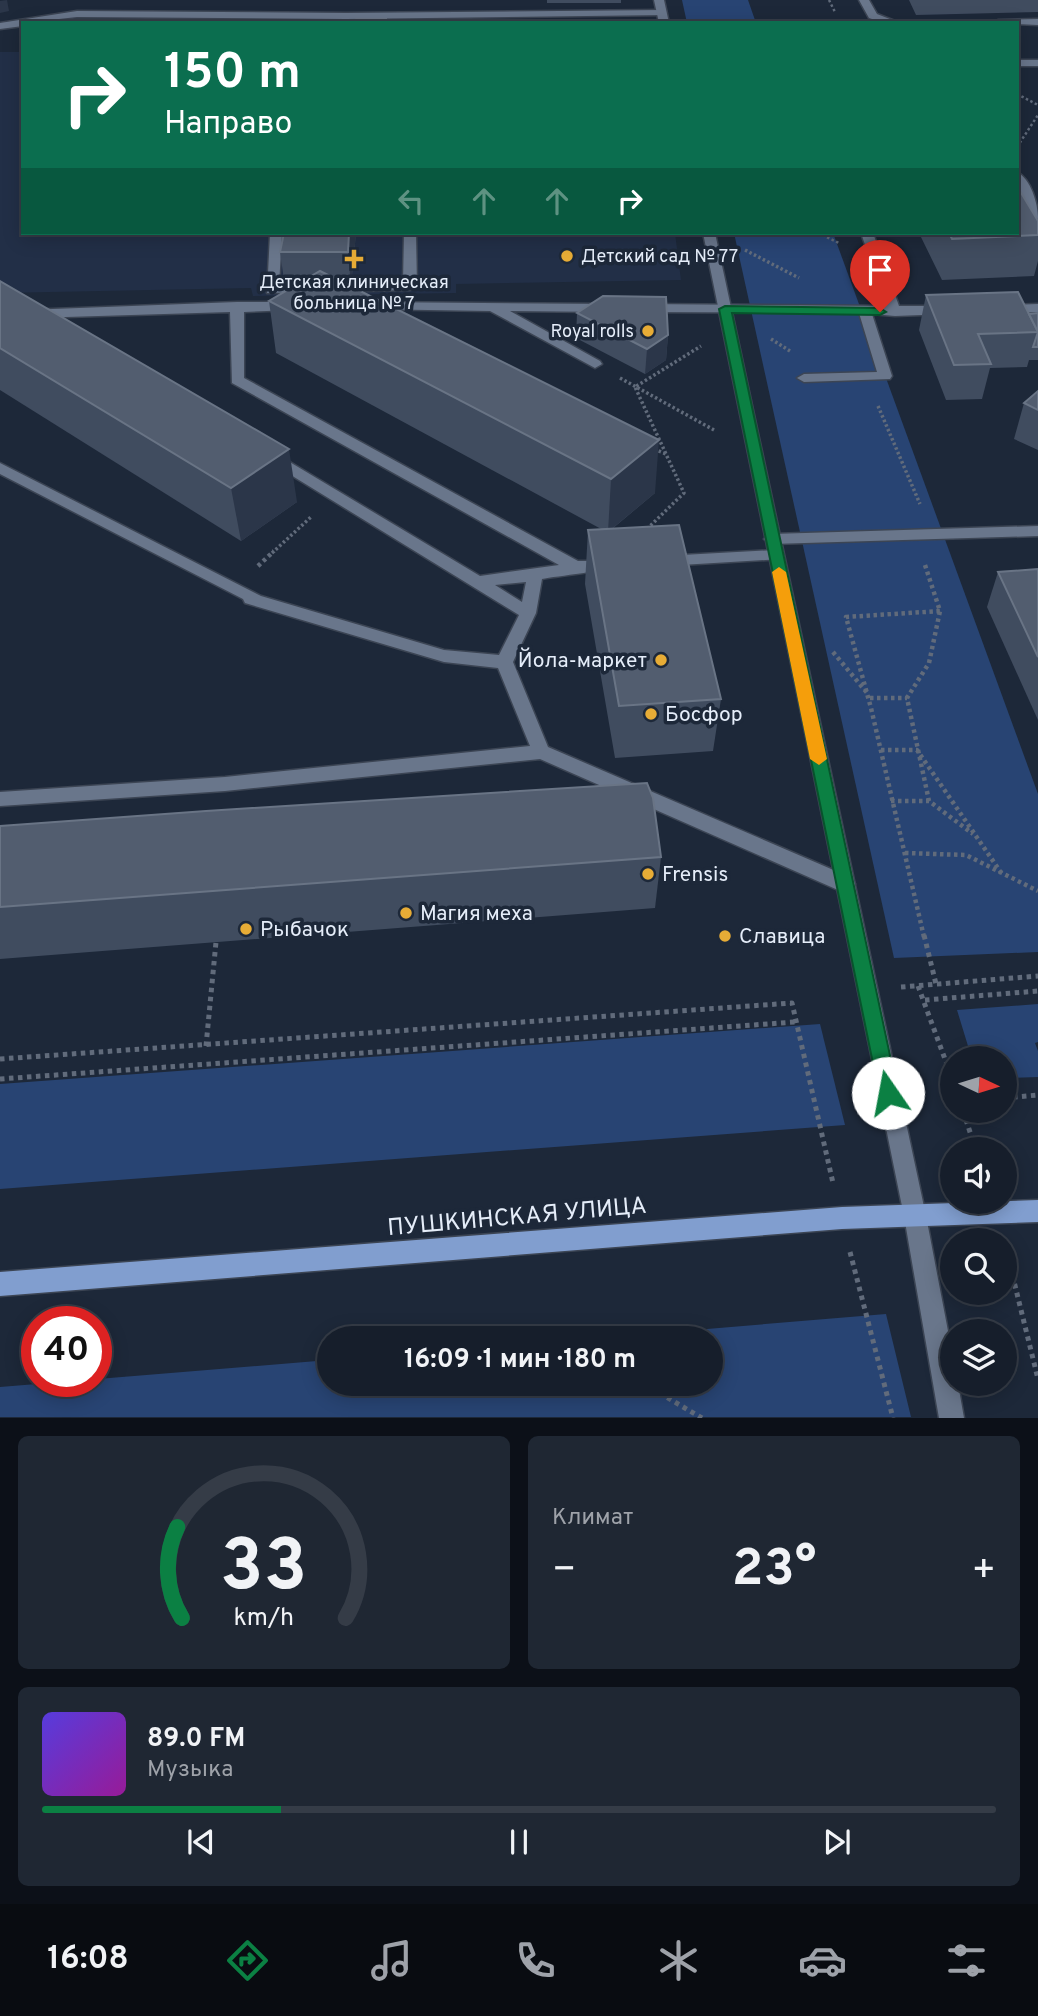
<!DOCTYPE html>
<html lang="ru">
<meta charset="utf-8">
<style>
:root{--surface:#161e2b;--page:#1f2733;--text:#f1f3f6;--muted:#9ea2a9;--line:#353c47;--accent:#0b8043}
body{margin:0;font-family:Overpass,sans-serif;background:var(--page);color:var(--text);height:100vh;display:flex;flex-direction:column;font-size:26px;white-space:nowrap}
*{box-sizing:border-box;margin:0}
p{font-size:23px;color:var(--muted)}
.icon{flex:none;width:38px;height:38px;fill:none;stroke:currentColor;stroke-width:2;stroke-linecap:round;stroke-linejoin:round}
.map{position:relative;height:1418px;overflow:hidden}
.panel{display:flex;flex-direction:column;gap:18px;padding:18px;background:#0c1018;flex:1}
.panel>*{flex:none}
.guide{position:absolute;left:21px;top:21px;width:998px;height:214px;border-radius:0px;box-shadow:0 4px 18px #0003,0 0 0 2px var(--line);background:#0b6e4f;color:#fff;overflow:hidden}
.needle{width:46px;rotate:94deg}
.controls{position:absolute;left:940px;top:1046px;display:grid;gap:14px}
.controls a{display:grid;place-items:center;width:77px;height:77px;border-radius:50%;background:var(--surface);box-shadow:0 4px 18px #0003,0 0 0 2px var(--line);font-size:35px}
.speed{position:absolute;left:21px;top:1306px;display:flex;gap:14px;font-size:35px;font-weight:700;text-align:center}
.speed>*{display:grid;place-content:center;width:91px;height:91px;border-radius:50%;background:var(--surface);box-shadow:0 4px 18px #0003,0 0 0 2px var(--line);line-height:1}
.speed .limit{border:10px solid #d22;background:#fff;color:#111}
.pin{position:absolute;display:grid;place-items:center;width:60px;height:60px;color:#fff;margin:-72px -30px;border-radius:50% 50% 50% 0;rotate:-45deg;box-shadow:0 0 7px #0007}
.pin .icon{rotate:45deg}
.me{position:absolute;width:77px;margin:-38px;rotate:348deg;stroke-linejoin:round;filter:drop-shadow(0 0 5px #0008)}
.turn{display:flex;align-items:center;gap:24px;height:147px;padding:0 28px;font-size:32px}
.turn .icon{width:91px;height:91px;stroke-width:2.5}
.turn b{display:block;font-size:49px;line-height:60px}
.lanes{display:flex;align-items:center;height:66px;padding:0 28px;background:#0003;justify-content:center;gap:35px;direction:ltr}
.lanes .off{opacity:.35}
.big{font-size:52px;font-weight:700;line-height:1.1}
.panel .card{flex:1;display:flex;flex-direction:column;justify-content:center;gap:10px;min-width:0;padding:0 24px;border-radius:10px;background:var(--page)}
.panel .dial{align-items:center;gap:0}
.dial svg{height:182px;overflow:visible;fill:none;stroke:var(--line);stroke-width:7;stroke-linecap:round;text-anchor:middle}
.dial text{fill:var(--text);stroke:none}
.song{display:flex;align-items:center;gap:21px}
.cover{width:84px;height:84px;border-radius:10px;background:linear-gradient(135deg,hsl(250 70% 55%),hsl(300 70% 35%))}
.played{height:7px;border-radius:4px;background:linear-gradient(90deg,var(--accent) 25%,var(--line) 25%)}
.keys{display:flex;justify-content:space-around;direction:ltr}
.heat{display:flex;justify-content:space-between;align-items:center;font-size:38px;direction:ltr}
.panel .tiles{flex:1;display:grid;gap:18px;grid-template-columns:1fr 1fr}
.card:last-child{grid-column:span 2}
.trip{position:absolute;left:317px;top:1326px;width:406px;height:70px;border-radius:35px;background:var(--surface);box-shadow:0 4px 18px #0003,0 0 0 2px var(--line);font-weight:700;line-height:70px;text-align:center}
.tab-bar{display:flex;height:112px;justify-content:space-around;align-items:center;background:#090c11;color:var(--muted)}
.tab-bar .icon{width:49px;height:49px}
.tab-bar .on{color:var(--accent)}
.tab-bar b{font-size:32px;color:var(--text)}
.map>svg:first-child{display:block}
</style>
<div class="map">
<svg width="1038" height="1418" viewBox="0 0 1038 1418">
<rect width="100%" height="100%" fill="#1d2839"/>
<path fill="#222f47" d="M 0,52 L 23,52 L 23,233 L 675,233 L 681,280 L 456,284 L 456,293 L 253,296 L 251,288 L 0,293 Z"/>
<g fill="#284473">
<path d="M 682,0 L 748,0 L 756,23 L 687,23 Z"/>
<path d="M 734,233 L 833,233 L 1038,794 L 1038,952 L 894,958 Z"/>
<path d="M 1038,1004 L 1038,1042 L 1035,1043 L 1038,1051 L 1038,1077 L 1005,1078 L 1004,1059 L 972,1059 L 957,1010 Z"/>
<path d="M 820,1024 L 845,1125 L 0,1189 L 0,1084 Z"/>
<path d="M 886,1314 L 911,1417 L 0,1417 L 0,1387 L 329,1360 L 329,1384 L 710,1384 L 710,1339 L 587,1339 Z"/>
</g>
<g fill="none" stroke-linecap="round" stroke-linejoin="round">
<defs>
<g id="service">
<path d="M 859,0 L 869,0 L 877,14 L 900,23 L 884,23 L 869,18 Z"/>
<path d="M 662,10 L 666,11 L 666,15 L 346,19 L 77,17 L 23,23 L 23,26 L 0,29 L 0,23 L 77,11 L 346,13 Z"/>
<path d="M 1038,19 L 1038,25 L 993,23 L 998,20 Z"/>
<rect x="1017" y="60" width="21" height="6"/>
<path d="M 1017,172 C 1031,179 1038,204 1038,219 C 1024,212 1016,187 1017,172 Z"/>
<path d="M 270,233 L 282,233 L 279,286 L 403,282 L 404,233 L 416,233 L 417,286 L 410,290 L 267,293 Z"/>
<path d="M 861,233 L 873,233 L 899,306 L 947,306 L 954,310 L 947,314 L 895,316 L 872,314 L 892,376 L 890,379 L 804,382 L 797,378 L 804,374 L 877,372 L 859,313 L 643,312 L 636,308 L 643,304 L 886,306 Z"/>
<path d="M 237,302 L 293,302 L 300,306 L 293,310 L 244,312 L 244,378 L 578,561 L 614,561 L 616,565 C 610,571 556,576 542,579 L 536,613 L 513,662 L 548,747 L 852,878 L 855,884 L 852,890 L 845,892 L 838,890 L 540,759 L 225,791 L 0,806 L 0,792 L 225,777 L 530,746 L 498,668 L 444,662 L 245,603 L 243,599 L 0,474 L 0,463 L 261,596 L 444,650 L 499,655 L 519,615 L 268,461 L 266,458 L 268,455 L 278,455 L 480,576 L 559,565 L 232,383 L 230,312 L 0,319 L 0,311 ZM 526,582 L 522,602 L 495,585 Z"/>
<path d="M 370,302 L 608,304 L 615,308 L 608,312 L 510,311 L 600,361 L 602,364 L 595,368 L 490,311 L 365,309 L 363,306 Z"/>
<path d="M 1038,304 L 1038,312 L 1003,313 L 996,309 L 1003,305 Z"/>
<path d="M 1038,526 L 1038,536 L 772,544 L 764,539 L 772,534 Z"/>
<path d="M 775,550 L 781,551 L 783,555 L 781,559 L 664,566 L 656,561 L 664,556 Z"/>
</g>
<g id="tertiary">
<path d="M 654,0 L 664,0 L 669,23 L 659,23 Z"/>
<path d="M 703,233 L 715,233 L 926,1216 L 952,1352 L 952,1384 L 958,1384 L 964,1418 L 939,1418 L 904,1216 Z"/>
</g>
<path id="primary" d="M 1038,1200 L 1038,1222 L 842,1229 L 0,1296 L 0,1272 L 842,1207 Z"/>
</defs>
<use href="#service" stroke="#3c4554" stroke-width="3"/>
<use href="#tertiary" stroke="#3c4554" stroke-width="3"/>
<use href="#primary" stroke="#3c4554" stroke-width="3"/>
<g stroke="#616b7b" stroke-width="2.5" stroke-dasharray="2.5 2.5" stroke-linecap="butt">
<path d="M 829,0 L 835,12"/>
<path d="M 1017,94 L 1038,105"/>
<path d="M 1017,147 L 1038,115"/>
<path d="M 818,233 L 839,243"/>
</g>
<g stroke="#616b7b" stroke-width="3.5" stroke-dasharray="2.5 2.5" stroke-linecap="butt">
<path d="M 745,250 L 799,278"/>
<path d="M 771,339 L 790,351"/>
<path d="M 620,378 L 714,430"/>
<path d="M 878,406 L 920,504"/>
<path d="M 654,449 L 666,454"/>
<path d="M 647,529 L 684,493 L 635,387 L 701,346"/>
<path d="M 272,553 L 311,517"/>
</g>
<g stroke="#616b7b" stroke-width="4.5" stroke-dasharray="3.5 3.5" stroke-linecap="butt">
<path d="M 925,565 L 940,611 L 929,663 L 907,698 L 929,801"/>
<path d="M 258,566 L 274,551"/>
<path d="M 833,652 L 868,694"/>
<path d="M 870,698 L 907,698"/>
<path d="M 881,750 L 917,750 L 1002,874"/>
<path d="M 891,801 L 929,801 L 973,834"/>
<path d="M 905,853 L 966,855 L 1038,891"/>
<path d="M 924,937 L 871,708 L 846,617 L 940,611"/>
</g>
<g stroke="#616b7b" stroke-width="5" stroke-dasharray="4.5 4.5" stroke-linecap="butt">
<path d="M 924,935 L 936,984"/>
<path d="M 918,986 L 952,1078"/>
<path d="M 901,987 L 1038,976"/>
<path d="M 925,1000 L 1038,991"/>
<path d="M 206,1046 L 216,942"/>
<path d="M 0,1059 L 792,1003 L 833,1183"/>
<path d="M 0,1079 L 795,1022"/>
<path d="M 1004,1098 L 1038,1095"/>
<path d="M 963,1111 L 976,1150"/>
<path d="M 1006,1249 L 1038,1379"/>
<path d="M 850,1252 L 893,1418"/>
<path d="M 644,1384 L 702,1418"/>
</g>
<use href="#service" fill="#69768b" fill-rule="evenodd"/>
<use href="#tertiary" fill="#69768b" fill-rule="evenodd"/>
<use href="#primary" fill="#819ecf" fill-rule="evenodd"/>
</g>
<g fill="#404c5f">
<rect x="547" y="0" width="74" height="3"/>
<path d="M 909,0 L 1038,0 L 1038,12 L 916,15 Z"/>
<path d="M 1038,221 L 1038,261 L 1034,276 L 942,280 L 919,233 L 1017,233 Z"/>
<path d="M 284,233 L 356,233 L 351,286 L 655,493 L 612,529 L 721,699 L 713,751 L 615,758 L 585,584 L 588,530 L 603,530 L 276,353 L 269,301 L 293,287 L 285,287 L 280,252 Z"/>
<path d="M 0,281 L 297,502 L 241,541 L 0,390 Z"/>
<path d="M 926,295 L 1029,314 L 1038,313 L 1038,360 L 1029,360 L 1027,367 L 990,368 L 982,399 L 946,400 L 919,330 Z"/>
<path d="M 577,313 L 668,335 L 666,360 L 645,374 L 576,338 Z"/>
<path d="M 1038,391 L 1038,450 L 1014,439 L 1024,403 Z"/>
<path d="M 1038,569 L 1038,720 L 987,607 L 998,572 Z"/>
<path d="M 0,826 L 661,857 L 655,908 L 0,959 Z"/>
</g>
<g fill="#2b3649">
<path d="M 7,0 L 9,11 L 0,13 L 0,1 Z"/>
<path d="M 349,233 L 356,233 L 351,286 L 348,252 Z"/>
<path d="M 668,335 L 666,360 L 645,374 L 647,349 Z"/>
<path d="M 659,440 L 655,493 L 608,532 L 611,479 Z"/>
<path d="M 289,449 L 297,502 L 241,541 L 231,488 Z"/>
</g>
<g fill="#525d6f" stroke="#697485" stroke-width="2">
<path d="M 356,19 L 386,19 L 386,23 L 355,23 Z"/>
<path d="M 1017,186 L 1038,221 L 1038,235 L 952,239 L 949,233 L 1017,233 Z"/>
<path d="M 284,233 L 349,233 L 348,252 L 280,252 Z"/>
<path d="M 320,271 L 659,440 L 611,479 L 269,301 Z"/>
<path d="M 0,281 L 289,449 L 231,488 L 0,348 Z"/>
<path d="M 1018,292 L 1038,332 L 978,334 L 991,364 L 954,365 L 926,295 Z"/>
<path d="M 603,296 L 666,297 L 668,335 L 647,349 L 577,313 Z"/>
<path d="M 1038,313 L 1038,347 L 1033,347 L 1038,332 L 1029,314 Z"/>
<path d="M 1038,391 L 1038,410 L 1024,403 Z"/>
<path d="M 679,525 L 721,699 L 619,706 L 588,530 Z"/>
<path d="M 1038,569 L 1038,657 L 998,572 Z"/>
<path d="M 647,783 L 653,798 L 661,857 L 0,907 L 0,826 L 206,811 Z"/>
</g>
<path fill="#0b8043" stroke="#07532c" stroke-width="2" d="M 725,306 L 880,308 L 886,312 L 880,315 L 732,313 L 898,1093 L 895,1099 L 888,1102 L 881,1099 L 879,1093 L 719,309 Z"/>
<path fill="#f59e0b" d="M 779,567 L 786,572 L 827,759 L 819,765 L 810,759 L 772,572 Z"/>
<g fill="#e7ac36" stroke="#1d2839" stroke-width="2.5">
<circle cx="567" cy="256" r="7"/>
<path d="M350.5 248.5h7v7h7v7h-7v7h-7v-7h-7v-7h7z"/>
<circle cx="648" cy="331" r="7"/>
<circle cx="661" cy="660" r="7"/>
<circle cx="651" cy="714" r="7"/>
<circle cx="648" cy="874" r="7"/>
<circle cx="406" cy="913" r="7"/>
<circle cx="246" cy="929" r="7"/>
<circle cx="725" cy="936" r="7"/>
</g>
<g text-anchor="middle" stroke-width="7" stroke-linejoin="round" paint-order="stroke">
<g font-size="18" fill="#e5edf9" stroke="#1d2839" text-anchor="start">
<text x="581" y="262">Детский сад № 77</text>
<text x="354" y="288" text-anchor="middle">Детская клиническая<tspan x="354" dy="21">больница № 7</tspan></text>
<text x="634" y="337" text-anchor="end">Royal rolls</text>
</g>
<g font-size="21" fill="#e5edf9" stroke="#1d2839" text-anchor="start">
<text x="647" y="667" text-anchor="end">Йола-маркет</text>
<text x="665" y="721">Босфор</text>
<text x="662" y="881">Frensis</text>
<text x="420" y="920">Магия меха</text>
<text x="260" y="936">Рыбачок</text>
<text x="739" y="943">Славица</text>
</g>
<g font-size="24" fill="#e5edf9" stroke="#1d2839">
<text transform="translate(517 1216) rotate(-5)" y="8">ПУШКИНСКАЯ УЛИЦА</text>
</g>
</g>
</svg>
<div class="controls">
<a><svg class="needle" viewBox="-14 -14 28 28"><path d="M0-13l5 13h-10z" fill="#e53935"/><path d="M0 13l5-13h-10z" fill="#9ea2a9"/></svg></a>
<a><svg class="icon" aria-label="sound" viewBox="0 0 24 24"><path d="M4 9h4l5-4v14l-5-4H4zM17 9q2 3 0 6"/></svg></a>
<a><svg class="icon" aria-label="search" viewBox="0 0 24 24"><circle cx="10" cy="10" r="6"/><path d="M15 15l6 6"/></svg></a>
<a><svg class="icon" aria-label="layers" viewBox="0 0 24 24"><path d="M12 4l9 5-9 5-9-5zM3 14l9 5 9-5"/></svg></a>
</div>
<div class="speed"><div class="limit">40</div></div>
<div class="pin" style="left:880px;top:312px;background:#d93025"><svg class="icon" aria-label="arrive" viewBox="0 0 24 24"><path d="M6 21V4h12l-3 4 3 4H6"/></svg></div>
<svg class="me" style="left:888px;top:1093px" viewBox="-20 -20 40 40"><circle r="19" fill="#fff"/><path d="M0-13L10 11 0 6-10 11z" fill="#0b8043"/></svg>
<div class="trip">16:09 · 1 мин · 180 m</div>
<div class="guide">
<div class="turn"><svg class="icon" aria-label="right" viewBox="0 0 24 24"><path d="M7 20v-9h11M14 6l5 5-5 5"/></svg><div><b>150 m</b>Направо</div></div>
<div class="lanes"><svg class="icon off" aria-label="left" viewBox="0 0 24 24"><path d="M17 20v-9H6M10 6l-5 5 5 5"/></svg><svg class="icon off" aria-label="ahead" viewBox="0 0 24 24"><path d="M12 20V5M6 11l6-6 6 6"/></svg><svg class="icon off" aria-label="ahead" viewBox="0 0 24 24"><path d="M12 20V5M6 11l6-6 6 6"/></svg><svg class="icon" aria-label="right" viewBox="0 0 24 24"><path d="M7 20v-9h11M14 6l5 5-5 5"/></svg></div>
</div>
</div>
<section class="panel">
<div class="tiles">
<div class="card dial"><svg viewBox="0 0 100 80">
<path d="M14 69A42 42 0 1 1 86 69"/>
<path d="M14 69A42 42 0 0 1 12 29" stroke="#0b8043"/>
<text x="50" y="56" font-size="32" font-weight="700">33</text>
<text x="50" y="72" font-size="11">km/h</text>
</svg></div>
<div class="card"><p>Климат</p>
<div class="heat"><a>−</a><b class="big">23°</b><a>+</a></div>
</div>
<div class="card">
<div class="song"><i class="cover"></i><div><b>89.0 FM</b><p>Музыка</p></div></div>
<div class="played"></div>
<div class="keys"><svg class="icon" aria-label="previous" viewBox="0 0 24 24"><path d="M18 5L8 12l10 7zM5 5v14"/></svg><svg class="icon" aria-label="pause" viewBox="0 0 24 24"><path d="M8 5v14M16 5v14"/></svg><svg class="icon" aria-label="next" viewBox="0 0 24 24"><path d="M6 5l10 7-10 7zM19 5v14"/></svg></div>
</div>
</div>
</section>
<nav class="tab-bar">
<b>16:08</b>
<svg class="icon on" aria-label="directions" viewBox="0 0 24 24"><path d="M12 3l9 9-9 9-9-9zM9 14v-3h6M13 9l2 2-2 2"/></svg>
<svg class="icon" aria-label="music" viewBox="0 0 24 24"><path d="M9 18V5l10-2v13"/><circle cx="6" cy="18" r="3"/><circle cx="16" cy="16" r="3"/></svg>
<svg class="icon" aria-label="phone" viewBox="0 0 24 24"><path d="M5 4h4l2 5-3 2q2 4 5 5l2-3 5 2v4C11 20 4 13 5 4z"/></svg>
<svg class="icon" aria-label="climate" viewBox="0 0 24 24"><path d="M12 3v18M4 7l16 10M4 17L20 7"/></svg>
<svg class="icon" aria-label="car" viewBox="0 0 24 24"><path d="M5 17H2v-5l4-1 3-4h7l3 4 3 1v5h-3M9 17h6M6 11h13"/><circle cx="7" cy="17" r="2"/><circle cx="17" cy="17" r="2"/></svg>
<svg class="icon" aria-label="filters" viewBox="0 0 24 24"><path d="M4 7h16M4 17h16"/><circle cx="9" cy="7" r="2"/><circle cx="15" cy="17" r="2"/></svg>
</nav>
